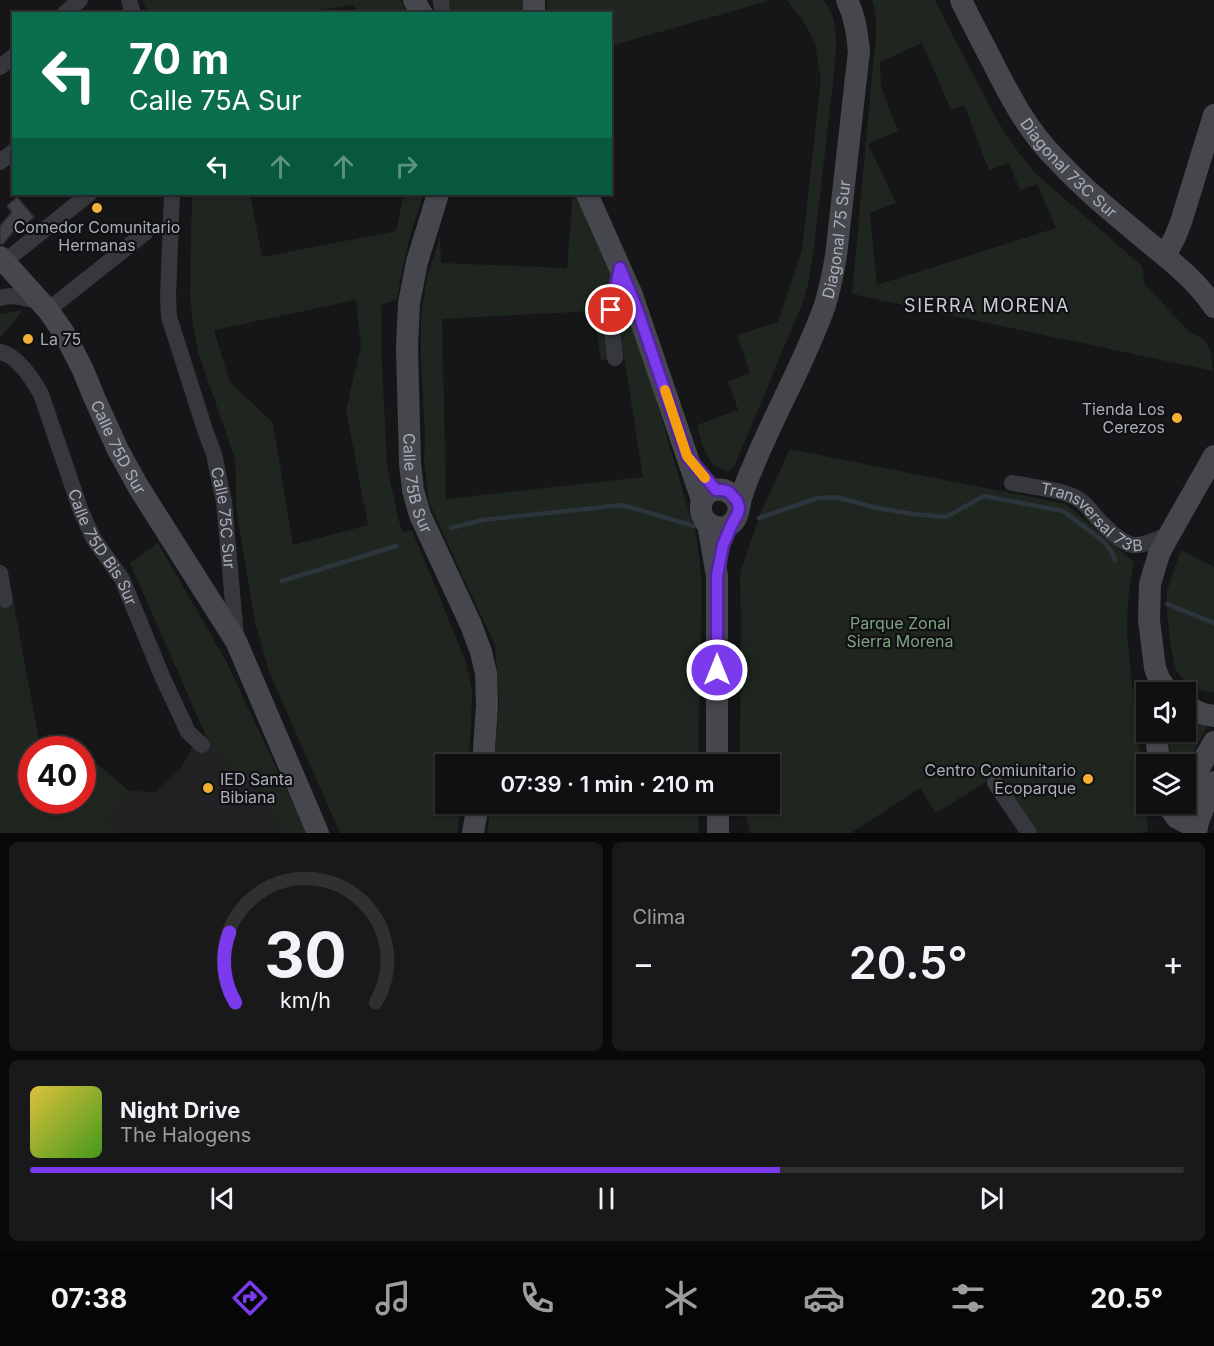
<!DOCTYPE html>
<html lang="es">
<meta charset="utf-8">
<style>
:root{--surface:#101012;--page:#19191b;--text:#f1f3f6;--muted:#9c9d9f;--line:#303032;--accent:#7c3aed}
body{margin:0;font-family:Inter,sans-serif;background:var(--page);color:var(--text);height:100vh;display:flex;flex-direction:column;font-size:22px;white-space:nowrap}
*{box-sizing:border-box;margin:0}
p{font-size:20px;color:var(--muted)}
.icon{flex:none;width:33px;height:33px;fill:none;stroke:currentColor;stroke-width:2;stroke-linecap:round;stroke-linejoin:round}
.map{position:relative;height:833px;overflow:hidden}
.side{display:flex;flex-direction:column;gap:9px;padding:9px;background:#09090a;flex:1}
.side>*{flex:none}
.top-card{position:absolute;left:12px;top:12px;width:600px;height:183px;border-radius:0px;box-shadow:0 2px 4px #0004,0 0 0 2px var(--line);background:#0b6e4f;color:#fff;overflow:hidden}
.buttons{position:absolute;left:1136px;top:682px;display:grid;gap:12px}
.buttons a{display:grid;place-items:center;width:60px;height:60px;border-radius:0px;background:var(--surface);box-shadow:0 2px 4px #0004,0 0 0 2px var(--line);font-size:30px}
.speed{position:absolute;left:18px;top:736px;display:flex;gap:12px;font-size:30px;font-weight:700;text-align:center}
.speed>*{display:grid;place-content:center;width:78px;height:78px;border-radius:50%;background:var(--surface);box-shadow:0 2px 4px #0004,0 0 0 2px var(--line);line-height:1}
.speed .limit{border:9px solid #d22;background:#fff;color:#111}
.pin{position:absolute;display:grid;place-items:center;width:51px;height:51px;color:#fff;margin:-26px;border:3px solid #fff;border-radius:50%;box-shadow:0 2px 6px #0007}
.me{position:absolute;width:66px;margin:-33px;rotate:0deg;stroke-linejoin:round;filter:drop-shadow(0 0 4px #0008)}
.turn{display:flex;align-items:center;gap:21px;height:126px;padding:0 18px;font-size:27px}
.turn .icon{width:78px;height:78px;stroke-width:2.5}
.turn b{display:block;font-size:42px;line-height:51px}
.lanes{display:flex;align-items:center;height:57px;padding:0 18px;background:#0003;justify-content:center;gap:30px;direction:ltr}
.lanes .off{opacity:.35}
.big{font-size:45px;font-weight:600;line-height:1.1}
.side .tile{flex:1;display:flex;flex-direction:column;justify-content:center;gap:9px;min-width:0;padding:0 21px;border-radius:9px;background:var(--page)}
.side .dial{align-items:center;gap:0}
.dial svg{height:156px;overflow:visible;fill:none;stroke:var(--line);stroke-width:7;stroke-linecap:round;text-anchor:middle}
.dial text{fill:var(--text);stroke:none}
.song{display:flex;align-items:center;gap:18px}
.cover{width:72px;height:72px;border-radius:9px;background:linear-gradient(135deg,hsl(50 70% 55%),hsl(100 70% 35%))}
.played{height:6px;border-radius:3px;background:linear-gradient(90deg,var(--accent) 65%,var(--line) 65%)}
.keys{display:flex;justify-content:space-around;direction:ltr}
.heat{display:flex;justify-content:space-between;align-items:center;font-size:33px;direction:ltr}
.side .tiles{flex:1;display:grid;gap:9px;grid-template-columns:1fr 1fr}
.tile:last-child{grid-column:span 2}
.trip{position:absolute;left:435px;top:754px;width:345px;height:60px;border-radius:0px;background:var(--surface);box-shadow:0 2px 4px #0004,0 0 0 2px var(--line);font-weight:600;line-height:60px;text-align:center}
.tabs{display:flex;height:96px;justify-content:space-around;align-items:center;background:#060607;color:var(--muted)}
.tabs .icon{width:42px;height:42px}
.tabs .selected{color:var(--accent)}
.tabs b{font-size:27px;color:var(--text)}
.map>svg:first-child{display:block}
</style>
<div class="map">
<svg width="1214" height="833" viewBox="0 0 1214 833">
<rect width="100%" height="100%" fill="#161618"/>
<path fill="#222225" d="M 213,742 L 242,785 L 251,780 L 282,833 L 117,833 L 108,816 L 129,791 L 157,792 L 182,767 L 192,747 Z"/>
<g fill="#1e261f" fill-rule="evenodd">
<path d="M 143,0 L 400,0 L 409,13 L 357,13 L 354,5 L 298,13 L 147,13 Z"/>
<path d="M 431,0 L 523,0 L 523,13 L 439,13 Z"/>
<path d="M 547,0 L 772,0 L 611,46 L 610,14 L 546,13 Z"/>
<path d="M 787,0 L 823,0 C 839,16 836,43 835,64 L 814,247 L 809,280 L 803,302 L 735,465 L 729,471 C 706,468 701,443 697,425 L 738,410 L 728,381 L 750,373 L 737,335 L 778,322 L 802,250 L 821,79 L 815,43 L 802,19 Z"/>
<path d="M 872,0 L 935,0 L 950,30 L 998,122 L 1016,149 L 1034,172 L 1142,266 L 1145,285 L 1189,331 L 1206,341 L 1211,353 L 1213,371 L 852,294 L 873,65 C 876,43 879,21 872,0 ZM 922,43 L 951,110 L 964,105 L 989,170 L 1009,163 L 1020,190 L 1037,184 L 1056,228 L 877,285 L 870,213 L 896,203 L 868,144 L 898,131 L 881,87 L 880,62 Z"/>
<path d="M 192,194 L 250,194 L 262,257 L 396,231 L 404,194 L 424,194 C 410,231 403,261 397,300 L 381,304 L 382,363 L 387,466 L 398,518 L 403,533 L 412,530 L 466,662 L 472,691 L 471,732 L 467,765 L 446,765 L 446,804 L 461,804 L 457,833 L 340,833 L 270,674 L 255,622 L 237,514 L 235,459 L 199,355 L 193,326 L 190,294 ZM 356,300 L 361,346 L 346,410 L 368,525 L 293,545 L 273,423 L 230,382 L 214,330 Z"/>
<path d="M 573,194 L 582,194 L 628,305 L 697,539 L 702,583 L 698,765 L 494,765 L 499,704 L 495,644 L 468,588 L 429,502 L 424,460 L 425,434 L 421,360 L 421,315 L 427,277 L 440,237 L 441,263 L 567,268 ZM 593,311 L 601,360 L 624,357 L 643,477 L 446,499 L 442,319 Z"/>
<path d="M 22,310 L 23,310 L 0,338 L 0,314 Z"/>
<path d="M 790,449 L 1066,504 L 1134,562 L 1128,599 L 1127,636 L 1148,831 L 1142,833 L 1037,833 L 997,775 L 936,813 L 920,788 L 851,833 L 750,833 L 743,804 L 770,804 L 770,765 L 740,765 L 741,625 L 740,573 L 761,512 Z"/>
<path d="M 158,543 L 226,661 L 307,833 L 282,833 L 251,780 L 243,785 L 213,743 L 209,743 L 130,563 Z"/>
<path d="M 1181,550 L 1214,567 L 1214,692 L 1203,691 L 1188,685 L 1176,670 L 1171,648 L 1167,612 L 1167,591 Z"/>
<path d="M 12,595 L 41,750 L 32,750 L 32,801 L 82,801 L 82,755 L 84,755 L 111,775 L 129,791 L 108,816 L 117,833 L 0,833 L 0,596 Z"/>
<path d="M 1185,720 L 1195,724 L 1208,725 L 1185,766 L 1171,765 L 1168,732 L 1185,732 Z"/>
<path d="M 491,804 L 698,804 L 699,833 L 487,833 Z"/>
</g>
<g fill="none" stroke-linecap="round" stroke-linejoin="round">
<g stroke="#2c353c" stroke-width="4.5">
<path d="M 759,518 L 818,498 L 835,497 L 877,508 L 913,514 L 946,517 L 984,496 L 1063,511 L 1102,540 L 1111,551 L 1115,560"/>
<path d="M 451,528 L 483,520 L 622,505 L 698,527"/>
<path d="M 282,581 L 396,546"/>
<path d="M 1167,604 L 1214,623"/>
</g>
</g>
<path fill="#404145" stroke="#303034" stroke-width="1.5" d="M 17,197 L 34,217 L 24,226 L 21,222 L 3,244 L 0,244 L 0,226 L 12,212 L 7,206 Z"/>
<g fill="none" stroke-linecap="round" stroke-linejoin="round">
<g stroke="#37383d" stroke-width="16">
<path d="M 129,0 L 133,14"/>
<path d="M 441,0 L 442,14"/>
<path d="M 64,14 L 80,0"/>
<path d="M 0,67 L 14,56"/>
<path d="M 0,162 L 14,151"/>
<path id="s1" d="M 172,194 L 168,296 L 169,317 L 206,433 L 214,454 L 219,478 L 224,501 L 236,637"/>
<path d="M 4,262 L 89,194"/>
<path d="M 0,298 C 14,294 27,298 40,302"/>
<path d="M 48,310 L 145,233"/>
<path id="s2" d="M 0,352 C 17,355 33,380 41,394 L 81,511 L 93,538 L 122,579 L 162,676 L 188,732 L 202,745"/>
<path d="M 615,358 L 612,331 L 611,310 L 620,268"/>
<path id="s3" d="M 1012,483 C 1032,487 1063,489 1080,500 C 1087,505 1091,511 1096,517 C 1104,526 1122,544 1133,545 C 1145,546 1158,538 1169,535"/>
<path d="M 0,573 L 5,600"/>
<path d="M 995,783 L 1029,833"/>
</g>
<g stroke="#45474d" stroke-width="22">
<path d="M 414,0 L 422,14"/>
<path id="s4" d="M 961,0 C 970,19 980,38 990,57 C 1009,95 1027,130 1057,160 C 1083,188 1113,213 1142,237 C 1167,258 1196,279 1214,307"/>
<path d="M 534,14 L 534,0"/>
<path id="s5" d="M 438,194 L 417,262 L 409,303 L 407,347 L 410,463 L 413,490 L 420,515 L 471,625 L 481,652 L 486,673 L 487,705 L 483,765"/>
<path d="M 587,194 L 632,295 L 702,500"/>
<path d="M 1165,256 L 1175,237 L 1181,222 L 1214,115"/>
<path id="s6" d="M 0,257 L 48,310 L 64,333 L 83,370 L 94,397 L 118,450 L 139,488 L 236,641 L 318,833"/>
<path id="s7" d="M 739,507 C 732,481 699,486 701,510 C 702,526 724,534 734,521 C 740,514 739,503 742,495 C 745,486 748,477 752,469 C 774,414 805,362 825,305 C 830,289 833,273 836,256 L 859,51 C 857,32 855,17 847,0"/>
<path d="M 708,524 L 717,576 L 717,765"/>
<path d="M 1169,693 L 1159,679 L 1155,668 L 1149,620 L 1150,584 L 1159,554 L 1169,535 L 1214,456"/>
<path d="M 1185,706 L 1203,714 L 1214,716"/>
<path d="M 1156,732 L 1159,765"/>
<path d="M 1185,796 L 1196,773 L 1214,742"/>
<path d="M 1167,804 L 1177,818 L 1197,828"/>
<path d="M 473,833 L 478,804"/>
<path d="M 718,833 L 718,804"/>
<path d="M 1195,833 L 1199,819 L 1214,782"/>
</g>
</g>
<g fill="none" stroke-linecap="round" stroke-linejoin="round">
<defs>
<path id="route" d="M 611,310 L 620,268 L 637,309 L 687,456 L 716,490 L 723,490 L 729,492 L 737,501 L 739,507 L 738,513 L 732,524 L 723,545 L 717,576 L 717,670"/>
</defs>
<use href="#route" stroke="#51269a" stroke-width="15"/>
<use href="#route" stroke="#7c3aed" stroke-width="10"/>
<path stroke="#f59e0b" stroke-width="10" d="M 665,390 L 687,456 L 705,478"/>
</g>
<g fill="#f2b134" stroke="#111113" stroke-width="2">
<circle cx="97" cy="208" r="6"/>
<circle cx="28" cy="339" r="6"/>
<circle cx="1177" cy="418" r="6"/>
<circle cx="1088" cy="779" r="6"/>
<circle cx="208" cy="788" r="6"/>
</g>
<g text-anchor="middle" stroke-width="4.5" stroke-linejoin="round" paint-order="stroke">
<g font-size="16" fill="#a8adb8" stroke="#111113">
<text dy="6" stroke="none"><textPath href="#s4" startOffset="201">Diagonal 73C Sur</textPath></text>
<text dy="6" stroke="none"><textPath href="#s7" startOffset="405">Diagonal 75 Sur</textPath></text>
<text dy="6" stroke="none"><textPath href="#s6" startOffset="226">Calle 75D Sur</textPath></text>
<text dy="6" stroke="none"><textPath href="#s5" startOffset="294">Calle 75B Sur</textPath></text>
<text dy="6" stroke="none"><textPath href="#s3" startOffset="90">Transversal 73B</textPath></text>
<text dy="6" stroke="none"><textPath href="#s1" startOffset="332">Calle 75C Sur</textPath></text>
<text dy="6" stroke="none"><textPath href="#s2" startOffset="226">Calle 75D Bis Sur</textPath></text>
</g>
<g font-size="16" fill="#a8adb8" stroke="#111113" text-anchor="start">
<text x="97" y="233" text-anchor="middle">Comedor Comunitario<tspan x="97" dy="18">Hermanas</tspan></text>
<text x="40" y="345">La 75</text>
<text x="1165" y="415" text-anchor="end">Tienda Los<tspan x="1165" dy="18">Cerezos</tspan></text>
<text x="1076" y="776" text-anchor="end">Centro Comiunitario<tspan x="1076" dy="18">Ecoparque</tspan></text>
<text x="220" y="785">IED Santa<tspan x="220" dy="18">Bibiana</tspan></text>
</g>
<g font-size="16" fill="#7fa381" stroke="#111113">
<text x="900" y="629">Parque Zonal<tspan x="900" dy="18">Sierra Morena</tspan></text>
</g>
<g font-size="18" letter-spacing="1.5" fill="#c9ccd4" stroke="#111113">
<text x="987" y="312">SIERRA MORENA</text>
</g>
</g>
</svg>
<div class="buttons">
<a><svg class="icon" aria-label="sound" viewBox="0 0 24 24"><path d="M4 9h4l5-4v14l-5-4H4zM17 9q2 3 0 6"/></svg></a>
<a><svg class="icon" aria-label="layers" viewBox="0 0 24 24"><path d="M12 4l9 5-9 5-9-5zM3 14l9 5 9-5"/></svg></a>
</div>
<div class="speed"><div class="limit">40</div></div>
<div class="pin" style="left:611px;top:310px;background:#d93025"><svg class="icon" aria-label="arrive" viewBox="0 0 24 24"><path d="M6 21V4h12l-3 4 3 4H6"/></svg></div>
<svg class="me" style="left:717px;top:670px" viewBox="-20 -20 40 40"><circle r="17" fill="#7c3aed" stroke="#fff" stroke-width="3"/><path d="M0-11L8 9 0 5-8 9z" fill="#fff"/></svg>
<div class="trip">07:39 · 1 min · 210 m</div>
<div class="top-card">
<div class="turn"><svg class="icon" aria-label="left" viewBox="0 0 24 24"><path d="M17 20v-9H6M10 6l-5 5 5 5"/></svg><div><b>70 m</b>Calle 75A Sur</div></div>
<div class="lanes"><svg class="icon" aria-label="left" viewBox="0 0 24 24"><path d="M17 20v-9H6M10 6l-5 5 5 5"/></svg><svg class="icon off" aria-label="ahead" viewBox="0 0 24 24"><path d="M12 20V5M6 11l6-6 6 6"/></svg><svg class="icon off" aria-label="ahead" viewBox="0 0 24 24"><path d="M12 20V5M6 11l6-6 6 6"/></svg><svg class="icon off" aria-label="right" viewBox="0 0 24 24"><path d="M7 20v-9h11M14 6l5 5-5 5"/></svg></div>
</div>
</div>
<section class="side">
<div class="tiles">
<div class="tile dial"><svg viewBox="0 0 100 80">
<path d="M14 69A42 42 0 1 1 86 69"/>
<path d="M14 69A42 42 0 0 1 11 33" stroke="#7c3aed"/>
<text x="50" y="56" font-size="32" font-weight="700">30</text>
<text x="50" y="72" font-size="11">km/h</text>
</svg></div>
<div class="tile"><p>Clima</p>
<div class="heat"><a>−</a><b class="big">20.5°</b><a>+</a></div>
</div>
<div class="tile">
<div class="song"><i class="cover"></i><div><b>Night Drive</b><p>The Halogens</p></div></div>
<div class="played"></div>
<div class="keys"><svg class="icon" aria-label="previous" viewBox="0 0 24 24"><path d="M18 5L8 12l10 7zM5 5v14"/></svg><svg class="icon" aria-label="pause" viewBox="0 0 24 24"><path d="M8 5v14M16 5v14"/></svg><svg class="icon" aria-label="next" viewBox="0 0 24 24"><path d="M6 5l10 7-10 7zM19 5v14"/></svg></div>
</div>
</div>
</section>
<nav class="tabs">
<b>07:38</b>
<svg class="icon selected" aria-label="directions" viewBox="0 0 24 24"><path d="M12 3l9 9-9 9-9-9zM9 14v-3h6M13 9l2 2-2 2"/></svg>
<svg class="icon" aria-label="music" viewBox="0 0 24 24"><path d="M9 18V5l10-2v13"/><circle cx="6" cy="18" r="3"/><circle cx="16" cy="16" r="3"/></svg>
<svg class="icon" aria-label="phone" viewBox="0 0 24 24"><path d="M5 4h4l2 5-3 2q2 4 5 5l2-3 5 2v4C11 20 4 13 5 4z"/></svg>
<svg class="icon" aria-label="climate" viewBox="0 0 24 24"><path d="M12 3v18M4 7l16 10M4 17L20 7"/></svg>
<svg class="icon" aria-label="car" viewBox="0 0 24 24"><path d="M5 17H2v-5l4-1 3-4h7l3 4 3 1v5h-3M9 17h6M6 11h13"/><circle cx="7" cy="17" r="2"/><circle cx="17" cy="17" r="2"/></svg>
<svg class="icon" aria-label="filters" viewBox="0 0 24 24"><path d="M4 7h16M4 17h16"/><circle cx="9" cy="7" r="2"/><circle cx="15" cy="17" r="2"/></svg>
<b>20.5°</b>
</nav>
